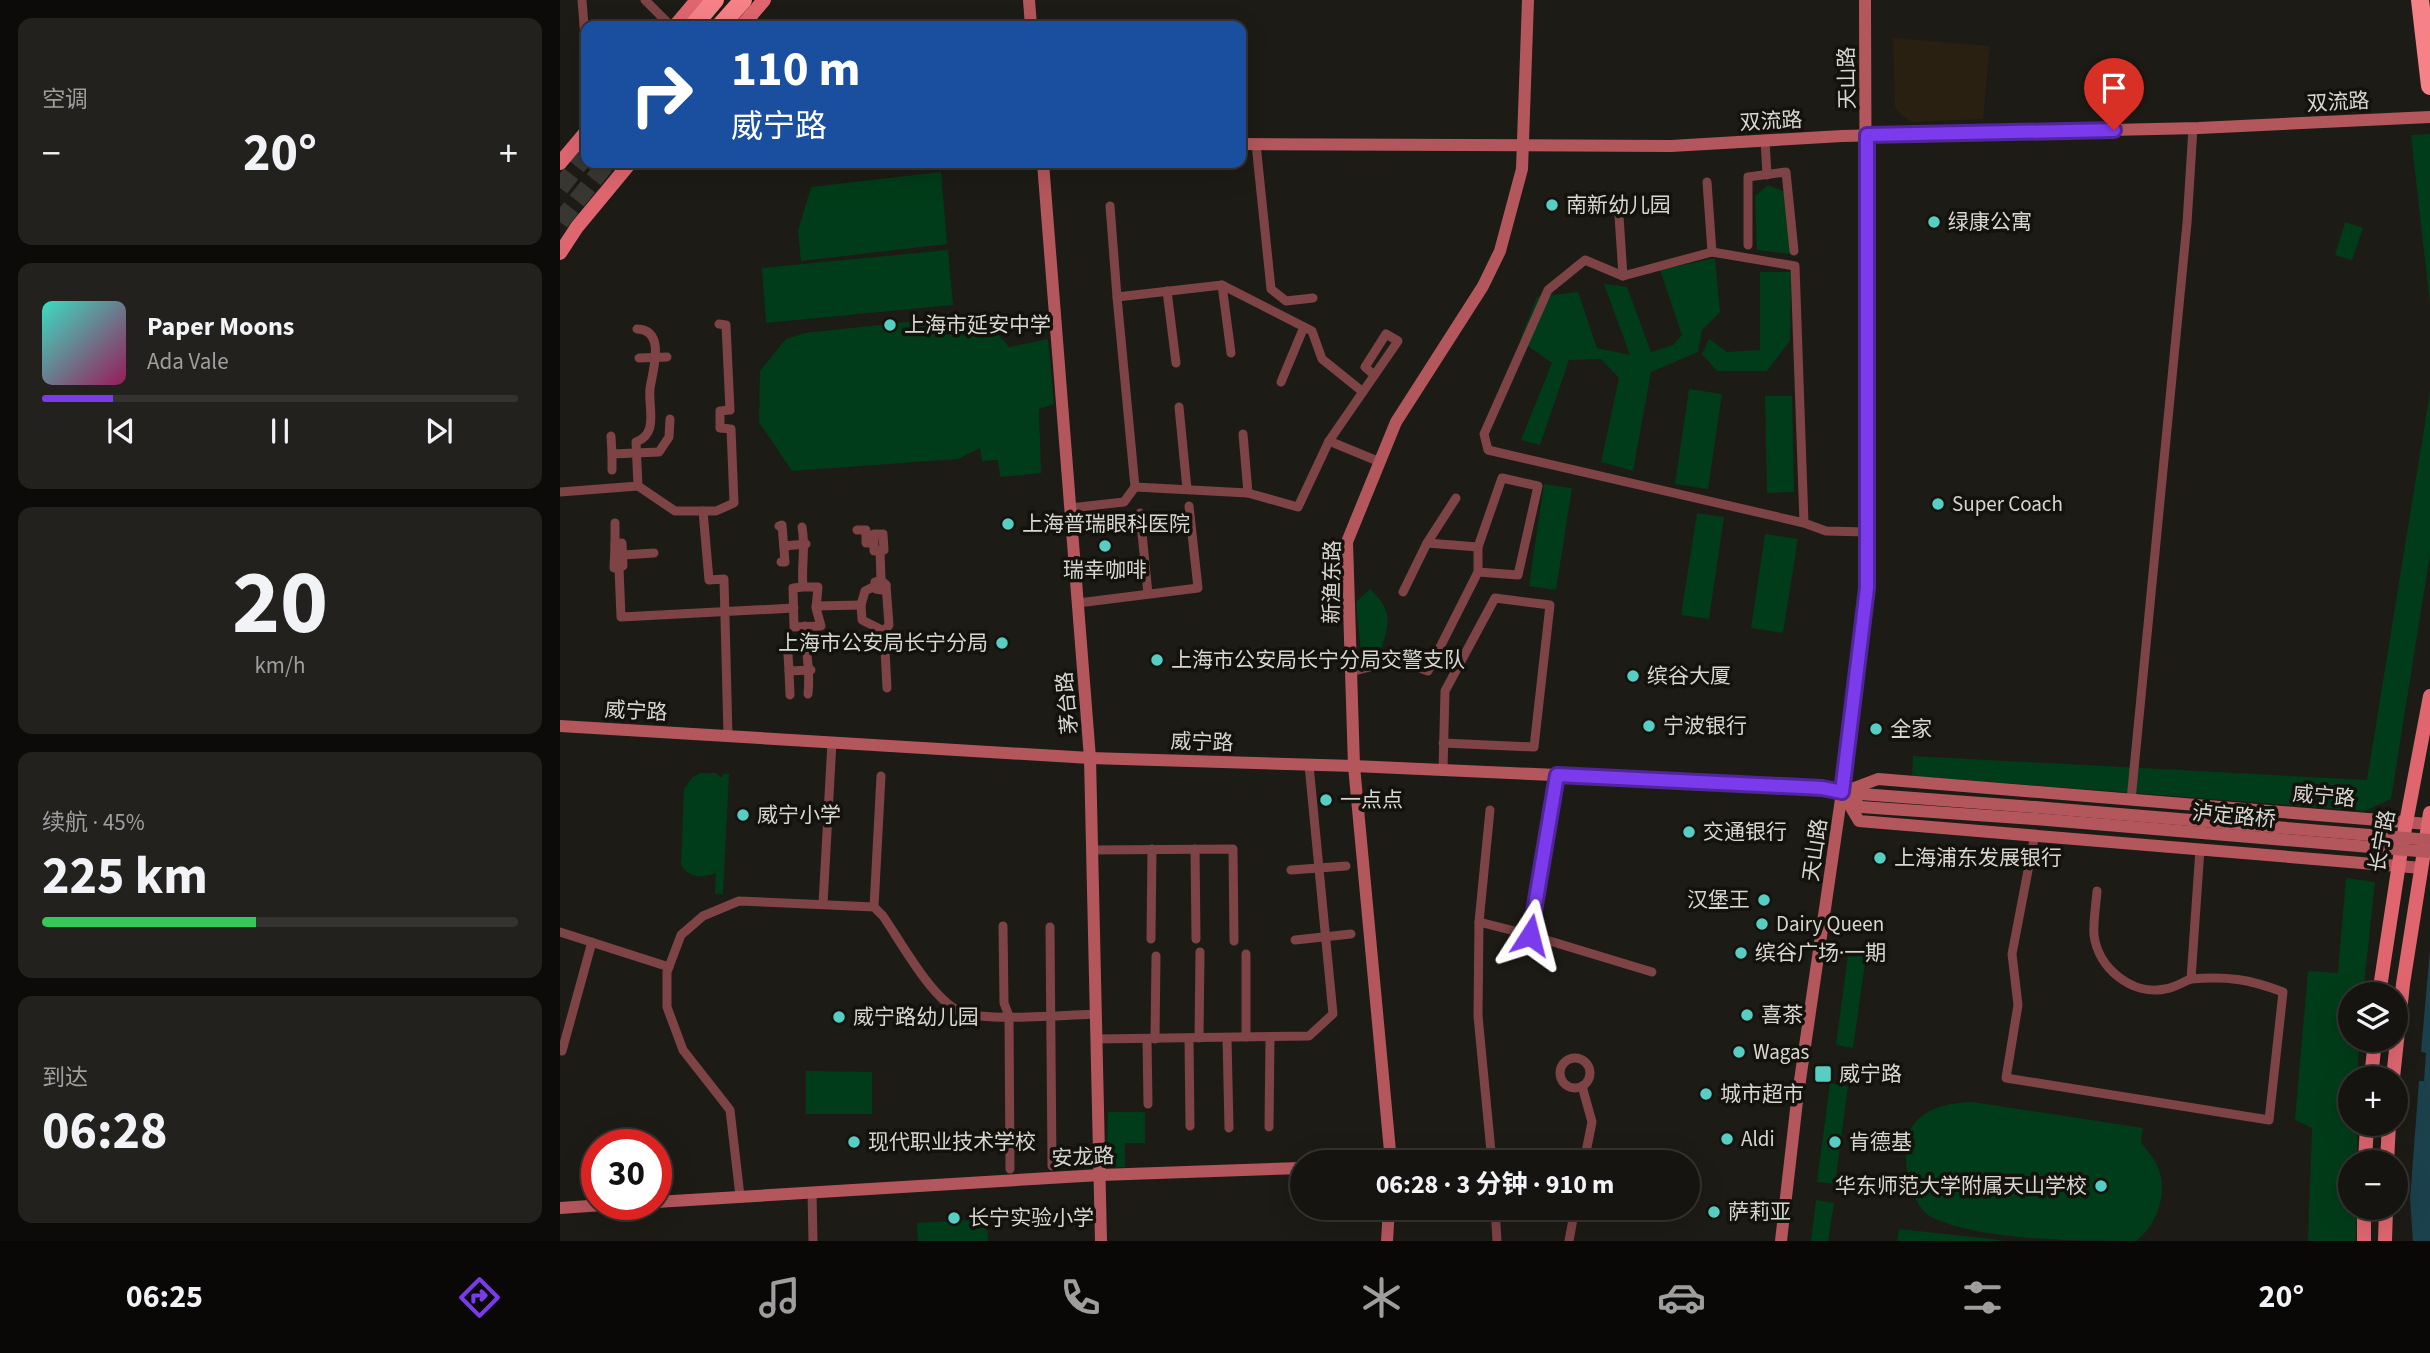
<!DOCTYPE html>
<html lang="zh">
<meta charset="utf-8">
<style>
:root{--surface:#161410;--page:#23211e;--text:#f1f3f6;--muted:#9e9e9f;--line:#353330;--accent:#7c3aed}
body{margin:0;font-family:"Source Sans 3","Noto Sans SC",sans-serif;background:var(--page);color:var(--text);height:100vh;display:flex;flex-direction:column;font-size:26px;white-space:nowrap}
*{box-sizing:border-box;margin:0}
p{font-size:23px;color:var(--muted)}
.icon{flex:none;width:38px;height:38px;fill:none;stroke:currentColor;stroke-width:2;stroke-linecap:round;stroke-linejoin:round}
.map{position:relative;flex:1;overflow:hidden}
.sheet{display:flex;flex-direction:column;gap:18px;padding:18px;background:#0c0b09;width:560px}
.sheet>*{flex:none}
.banner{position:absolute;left:21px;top:21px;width:665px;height:147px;border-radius:14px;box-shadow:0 7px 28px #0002,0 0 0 2px var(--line);background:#1a4fa0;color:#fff;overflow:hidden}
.buttons{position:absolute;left:1778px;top:982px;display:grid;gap:14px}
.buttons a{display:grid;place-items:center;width:70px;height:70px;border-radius:50%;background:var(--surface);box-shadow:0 7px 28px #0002,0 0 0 2px var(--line);font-size:35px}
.speed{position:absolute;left:21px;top:1129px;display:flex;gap:14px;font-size:35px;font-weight:700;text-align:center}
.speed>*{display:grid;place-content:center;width:91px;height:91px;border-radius:50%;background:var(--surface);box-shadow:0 7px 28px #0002,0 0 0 2px var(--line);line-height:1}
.speed .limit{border:10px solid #d22;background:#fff;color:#111}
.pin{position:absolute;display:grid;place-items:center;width:60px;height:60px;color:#fff;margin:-72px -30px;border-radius:50% 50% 50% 0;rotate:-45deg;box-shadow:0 0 7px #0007}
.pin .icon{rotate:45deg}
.me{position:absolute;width:77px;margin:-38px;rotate:9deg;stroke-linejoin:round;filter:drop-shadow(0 0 5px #0008)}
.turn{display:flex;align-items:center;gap:24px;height:147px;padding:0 35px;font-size:32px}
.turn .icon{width:91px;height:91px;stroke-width:2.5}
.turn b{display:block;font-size:49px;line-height:60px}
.big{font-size:52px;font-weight:700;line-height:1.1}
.sheet .tile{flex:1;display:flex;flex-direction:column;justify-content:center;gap:10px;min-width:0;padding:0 24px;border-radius:14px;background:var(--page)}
.sheet .dial{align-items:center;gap:0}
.dial b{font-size:91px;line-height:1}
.song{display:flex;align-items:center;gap:21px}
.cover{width:84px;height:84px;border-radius:10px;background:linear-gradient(135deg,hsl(170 70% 55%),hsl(330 70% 35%))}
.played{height:7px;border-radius:4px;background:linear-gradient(90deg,var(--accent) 15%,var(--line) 15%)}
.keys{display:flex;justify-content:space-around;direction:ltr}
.heat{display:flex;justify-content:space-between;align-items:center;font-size:38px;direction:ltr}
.charge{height:10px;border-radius:5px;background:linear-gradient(90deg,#34c759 45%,var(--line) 0)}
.trip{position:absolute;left:730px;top:1150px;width:410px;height:70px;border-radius:35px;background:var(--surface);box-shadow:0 7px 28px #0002,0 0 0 2px var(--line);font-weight:700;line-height:70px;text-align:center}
.tabs{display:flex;height:112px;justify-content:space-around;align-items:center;background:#090806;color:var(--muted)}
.tabs .icon{width:49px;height:49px}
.tabs .current{color:var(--accent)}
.tabs b{font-size:32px;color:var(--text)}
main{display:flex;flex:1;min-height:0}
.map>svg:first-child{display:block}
</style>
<main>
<section class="sheet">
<div class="tile"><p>空调</p>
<div class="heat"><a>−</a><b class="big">20°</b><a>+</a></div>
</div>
<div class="tile">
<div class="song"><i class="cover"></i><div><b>Paper Moons</b><p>Ada Vale</p></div></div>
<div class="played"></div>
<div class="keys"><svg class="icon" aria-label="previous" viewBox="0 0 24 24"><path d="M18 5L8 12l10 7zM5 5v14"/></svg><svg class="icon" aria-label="pause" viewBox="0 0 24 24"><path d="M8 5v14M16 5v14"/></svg><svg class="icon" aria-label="next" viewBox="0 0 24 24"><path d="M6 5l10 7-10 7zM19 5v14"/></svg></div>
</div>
<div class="tile dial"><b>20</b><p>km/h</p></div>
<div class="tile"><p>续航 · 45%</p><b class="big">225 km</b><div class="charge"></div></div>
<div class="tile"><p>到达</p><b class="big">06:28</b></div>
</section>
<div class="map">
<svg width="1870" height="1241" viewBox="0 0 1870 1241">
<rect width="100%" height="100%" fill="#1d1b15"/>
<path fill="#2a2011" d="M 1333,38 L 1430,46 L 1423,119 L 1351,122 L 1335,109 Z"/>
<g fill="#003c19">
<path d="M 1870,134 L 1870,305 L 1851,135 Z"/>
<path d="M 381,172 L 387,244 L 241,261 L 238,231 L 251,187 Z"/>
<path d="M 1208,185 L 1225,192 L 1232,254 L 1197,250 L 1195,196 Z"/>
<path d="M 1785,222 L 1803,228 L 1792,260 L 1775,255 Z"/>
<path d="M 388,250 L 393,305 L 206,323 L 202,268 Z"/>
<path d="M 1155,258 L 1160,312 L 1142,330 L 1138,352 L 1091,372 L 1073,471 L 1041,462 L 1059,378 L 1041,359 L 1009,360 L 980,445 L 961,440 L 992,363 L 960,340 L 977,297 L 1018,292 L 1037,348 L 1070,355 L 1044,284 L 1067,287 L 1091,352 L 1113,345 L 1122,335 L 1100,270 Z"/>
<path d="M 1200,272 L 1231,272 L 1230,341 L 1207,371 L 1157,371 L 1142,354 L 1149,339 L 1167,352 L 1200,350 Z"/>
<path d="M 403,316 L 434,329 L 449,347 L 488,339 L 494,404 L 479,409 L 481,473 L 440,477 L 438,460 L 422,461 L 420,448 L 398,459 L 232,471 L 199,422 L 200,371 L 226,339 L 245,333 Z"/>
<path d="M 1129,389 L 1162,394 L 1148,489 L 1115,484 Z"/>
<path d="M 1870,392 L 1870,554 L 1831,799 L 1805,811 L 1352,776 L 1353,756 L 1807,780 Z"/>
<path d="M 1205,396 L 1232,396 L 1234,492 L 1207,493 Z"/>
<path d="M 984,484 L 1012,488 L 996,590 L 969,586 Z"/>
<path d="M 1137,513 L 1164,517 L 1149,619 L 1121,615 Z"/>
<path d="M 1205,534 L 1238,539 L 1223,633 L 1191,628 Z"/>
<path d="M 810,589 C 835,612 829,626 819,655 L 801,651 L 796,602 Z"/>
<path d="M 141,773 L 156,773 L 162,778 L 163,774 L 169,774 L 163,894 L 155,894 L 156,873 C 143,878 130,879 121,865 L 124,789 L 133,777 Z"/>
<path d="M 1786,878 L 1815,882 L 1803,994 L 1790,994 L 1790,1040 L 1799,1040 L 1798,1078 L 1790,1078 L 1790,1124 L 1798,1124 L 1797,1162 L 1790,1162 L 1790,1208 L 1797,1208 L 1796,1241 L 1748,1241 L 1752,1128 L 1735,1120 L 1748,971 L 1778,973 Z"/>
<path d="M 1289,947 L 1307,949 L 1293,1048 L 1276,1045 Z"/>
<path d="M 246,1071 L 312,1072 L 312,1114 L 246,1114 Z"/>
<path d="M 1270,1083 L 1288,1086 L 1275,1184 L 1257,1182 Z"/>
<path d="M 1412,1102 L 1583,1128 L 1581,1142 C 1586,1150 1593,1156 1597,1165 C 1609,1190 1598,1225 1576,1241 C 1518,1241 1421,1241 1371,1217 C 1349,1204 1339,1151 1351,1129 C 1363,1107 1390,1103 1412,1102 Z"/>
<path d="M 548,1112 L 585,1112 L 585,1143 L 565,1143 L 565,1167 L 547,1168 Z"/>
<path d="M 1256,1200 L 1274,1203 L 1268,1241 L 1251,1241 Z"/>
<path d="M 427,1219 L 428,1241 L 358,1241 L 357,1223 Z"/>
<path d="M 1339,1229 L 1431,1239 L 1443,1241 L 1337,1241 Z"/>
</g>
<path fill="#1b414c" d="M 1870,950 L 1870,1241 L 1853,1241 L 1850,1199 L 1859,1081 L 1864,1081 L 1866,1053 L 1861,1052 Z"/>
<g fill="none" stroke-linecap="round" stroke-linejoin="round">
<g stroke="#393731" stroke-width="18" stroke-dasharray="18 9" stroke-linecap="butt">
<path d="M 0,188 L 26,155"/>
<path d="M 0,222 L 47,163"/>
</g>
<g stroke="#7d4345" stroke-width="9">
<path d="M 22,0 L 26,51"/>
<path d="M 85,0 L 111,26"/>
<path d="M 1205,140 L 1207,175"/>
<path d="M 696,144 L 711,289 L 726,301 L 753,298"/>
<path d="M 1147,182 L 1152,252"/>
<path d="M 1058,201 L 1063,276"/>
<path d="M 550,206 L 557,297"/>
<path d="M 1188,245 L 1188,177 L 1226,172 L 1234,251"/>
<path d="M 662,285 L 671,353"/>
<path d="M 607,291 L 616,363"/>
<path d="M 79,358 L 107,357"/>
<path d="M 814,375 L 805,367 L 826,334 L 838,341 L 769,441 L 820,462"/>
<path d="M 721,382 L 744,327"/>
<path d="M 619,407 L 627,489"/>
<path d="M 683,434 L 688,493"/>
<path d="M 51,436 L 52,454 L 99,452 L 109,437 L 110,419"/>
<path d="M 769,441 L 738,507 L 688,493 L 575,487 L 557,297 L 662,285 L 752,331 L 762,359 L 803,392"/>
<path d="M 52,454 L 52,470"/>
<path d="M 78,486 L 115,511 L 156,511 L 174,503 L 171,429 L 160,428 L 160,411 L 170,410 L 166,325 L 159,324"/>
<path d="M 0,492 L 78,486 L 76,442 C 99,434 88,408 90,389 C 92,372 107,330 77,329"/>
<path d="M 510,508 L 564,502 L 575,487"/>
<path d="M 143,511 L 149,580 L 164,579 L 168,736"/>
<path d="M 580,513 L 588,594"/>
<path d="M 55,523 L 55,544"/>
<path d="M 1244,523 L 928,450 L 924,434 L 988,290 L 1025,260 L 1063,276 L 1152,252 L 1235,266 L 1244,523 L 1266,531 L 1307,532"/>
<path d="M 219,526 L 222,525 L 225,562 L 221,562"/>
<path d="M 242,527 C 246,548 241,566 243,587 L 258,587 L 256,608 L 261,626 L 234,627 L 233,588 L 243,587"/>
<path d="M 297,530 L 306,530 L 306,543 L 314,543 L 314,534 L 323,534 L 324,550 L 314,551 L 314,543"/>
<path d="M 867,543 L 896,498"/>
<path d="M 224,546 L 246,544"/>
<path d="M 320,550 L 321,580 L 315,582 L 316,589 L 322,590 L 326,585 L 321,580"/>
<path d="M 63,555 L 94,553"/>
<path d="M 59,568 L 63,566 L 62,543 L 55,544 L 54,568 L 59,568 L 61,617 L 234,608"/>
<path d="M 918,572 L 918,547"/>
<path d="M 315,586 L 305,591 L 301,605 L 302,620 L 324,631 L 329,625 L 326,585"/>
<path d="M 518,603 L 638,588 L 629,506"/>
<path d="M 256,606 L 301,605"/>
<path d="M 245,626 C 245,650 251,670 248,694"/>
<path d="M 324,631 L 327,688"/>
<path d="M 228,654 L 229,671 L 251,670"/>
<path d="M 229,671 L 230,695"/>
<path d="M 791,672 L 836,660 L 868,671 L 918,572 L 958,575 L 978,486 L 942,478 L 918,547 L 867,543 L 843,592"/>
<path d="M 883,770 L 885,691 L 935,598 L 990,605 L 974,747 L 883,743"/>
<path d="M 1571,800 L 1627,223 L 1633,128"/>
<path d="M 930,810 L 919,922 L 970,935 L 997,775"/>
<path d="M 1475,834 L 1452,954 L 1458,1005 L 1446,1078 L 1709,1120 L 1723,992 C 1689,979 1667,976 1631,979 L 1640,849"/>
<path d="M 635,849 L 636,939"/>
<path d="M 532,850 L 673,849 L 674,941"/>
<path d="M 731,870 L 786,866"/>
<path d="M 1537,891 C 1536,905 1533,921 1534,935 C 1538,968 1572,996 1605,989 C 1614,988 1623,982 1631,979"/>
<path d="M 263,904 L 272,742"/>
<path d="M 314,907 L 321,776"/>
<path d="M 919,922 L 918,1016 L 932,1162"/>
<path d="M 443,926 L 444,1003 L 449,1016 L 450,1169"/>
<path d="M 490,927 L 492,1166"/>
<path d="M 0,932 L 109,967"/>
<path d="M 970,935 L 1092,972"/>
<path d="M 591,939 L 592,849"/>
<path d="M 735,940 L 791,934"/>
<path d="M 686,1037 L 686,954"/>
<path d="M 629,1038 L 630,1126"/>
<path d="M 639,1038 L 640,952"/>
<path d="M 667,1038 L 669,1128"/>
<path d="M 537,1039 L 749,1036 L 773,1014 L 749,765"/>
<path d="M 587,1039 L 588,1104"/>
<path d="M 595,1039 L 596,956"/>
<path d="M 2,1051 L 32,942"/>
<circle cx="1015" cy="1073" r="15"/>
<path d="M 1022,1086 L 1032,1122 L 1024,1162"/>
<path d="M 709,1127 L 710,1037"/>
<path d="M 931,1151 L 968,1162"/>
<path d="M 252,1192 L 253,1241"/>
<path d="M 180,1196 L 170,1110 L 123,1050 L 107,1007 L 107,972 L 121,935 L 143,916 L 179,901 L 314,907 L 323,916 C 341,942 372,1000 401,1012 C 425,1022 506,1015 536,1014"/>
<path d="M 935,1208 L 937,1241"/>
<path d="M 1009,1241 L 1015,1208"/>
</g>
<g stroke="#b4575d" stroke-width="12">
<path d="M 469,0 L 471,26"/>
<path d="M 681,144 L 1111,146 L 1282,136 L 1639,128 L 1870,117"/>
<path d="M 483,163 L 530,758 L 541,1241"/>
<path d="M 0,726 L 530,758 L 794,766 L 1262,787 L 1301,794 L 1475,807"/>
<path d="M 1286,791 L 1318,779 L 1868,824"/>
<path d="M 1282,792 L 1299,821 L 1862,868"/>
<path d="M 1288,796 L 1301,807 L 1475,819"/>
<path d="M 831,1162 L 794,766 L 787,542 L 836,422 L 923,286 L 940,251 L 962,169 L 968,0"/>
<path d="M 96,1202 L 540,1175 L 742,1168"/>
<path d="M 0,1208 L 58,1204"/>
<path d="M 827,1241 L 829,1208"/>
<path d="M 1221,1241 L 1237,1101 L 1282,792 L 1307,588 L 1305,0"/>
</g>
<g stroke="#df666f" stroke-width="14">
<path d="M 115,26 L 137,0"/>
<path d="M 182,26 L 204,0"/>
<path d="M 0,163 L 26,132"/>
<path d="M 0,253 L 17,227 L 70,163"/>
<path d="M 1819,994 L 1842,844 L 1870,696"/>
<path d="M 1811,1078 L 1815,1040"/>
<path d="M 1833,1078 L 1843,984 L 1870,813"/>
<path d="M 1805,1162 L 1807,1124"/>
<path d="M 1827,1162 L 1829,1124"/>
<path d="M 1804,1241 L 1804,1208"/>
<path d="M 1825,1241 L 1826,1208"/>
</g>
<g stroke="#f68288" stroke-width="18">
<path d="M 1860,0 L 1870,86"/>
<path d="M 133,26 L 155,0"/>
<path d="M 160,26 L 183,0"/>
</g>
<g stroke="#b4575d" stroke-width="12">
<path d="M 1475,807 L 1870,840"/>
<path d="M 1475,819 L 1870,852"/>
</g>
</g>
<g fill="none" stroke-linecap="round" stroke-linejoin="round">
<defs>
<path id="route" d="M 970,935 L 997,775 L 1262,788 L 1282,792 L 1307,588 L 1307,135 L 1554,130"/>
</defs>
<use href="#route" stroke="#51269a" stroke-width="18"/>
<use href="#route" stroke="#7c3aed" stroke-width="12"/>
</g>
<g fill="#56cec3" stroke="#14120c" stroke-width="2.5">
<circle cx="992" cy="205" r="7"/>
<circle cx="1374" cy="222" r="7"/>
<circle cx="330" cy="325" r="7"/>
<circle cx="1378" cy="504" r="7"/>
<circle cx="448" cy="524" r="7"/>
<circle cx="545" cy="546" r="7"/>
<circle cx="442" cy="643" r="7"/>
<circle cx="597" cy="660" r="7"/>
<circle cx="1073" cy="676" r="7"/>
<circle cx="1089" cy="726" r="7"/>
<circle cx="1316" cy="729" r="7"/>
<circle cx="766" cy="800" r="7"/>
<circle cx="183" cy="815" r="7"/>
<circle cx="1129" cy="832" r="7"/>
<circle cx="1320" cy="858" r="7"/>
<circle cx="1204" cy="900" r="7"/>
<circle cx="1202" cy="924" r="7"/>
<circle cx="1181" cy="953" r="7"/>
<circle cx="1187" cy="1015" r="7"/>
<circle cx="279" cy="1017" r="7"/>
<circle cx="1179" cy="1052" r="7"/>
<rect x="1254" y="1065" width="18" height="18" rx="3.5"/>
<circle cx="1146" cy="1094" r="7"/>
<circle cx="1167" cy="1139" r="7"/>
<circle cx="294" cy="1142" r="7"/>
<circle cx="1275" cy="1142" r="7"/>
<circle cx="1541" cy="1186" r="7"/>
<circle cx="1154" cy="1212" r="7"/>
<circle cx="394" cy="1218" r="7"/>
</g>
<g text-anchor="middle" stroke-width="7" stroke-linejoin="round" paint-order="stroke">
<g font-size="21" fill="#d8d6d2" stroke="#14120c">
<text transform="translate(1287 78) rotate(-91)" y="7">天山路</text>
<text transform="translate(1778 102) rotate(-3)" y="7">双流路</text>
<text transform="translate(1211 121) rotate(-3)" y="7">双流路</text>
<text transform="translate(772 582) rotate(-89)" y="7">新渔东路</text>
<text transform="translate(507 703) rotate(-95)" y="7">茅台路</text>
<text transform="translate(76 711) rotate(3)" y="7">威宁路</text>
<text transform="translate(642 742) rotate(2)" y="7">威宁路</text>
<text transform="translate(1764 796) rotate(5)" y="7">威宁路</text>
<text transform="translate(1674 816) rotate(5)" y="7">泸定路桥</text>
<text transform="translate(1822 841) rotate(-80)" y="7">长宁路</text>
<text transform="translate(1255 850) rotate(-82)" y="7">天山路</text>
<text transform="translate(523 1157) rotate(-3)" y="7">安龙路</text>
</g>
<g font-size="21" fill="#d8d6d2" stroke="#14120c" text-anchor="start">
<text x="1006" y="212">南新幼儿园</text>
<text x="1388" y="229">绿康公寓</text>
<text x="344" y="332">上海市延安中学</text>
<text x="1392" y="511">Super Coach</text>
<text x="462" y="531">上海普瑞眼科医院</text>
<text x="545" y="577" text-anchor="middle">瑞幸咖啡</text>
<text x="428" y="650" text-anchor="end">上海市公安局长宁分局</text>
<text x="611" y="667">上海市公安局长宁分局交警支队</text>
<text x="1087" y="683">缤谷大厦</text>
<text x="1103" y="733">宁波银行</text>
<text x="1330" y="736">全家</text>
<text x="780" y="807">一点点</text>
<text x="197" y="822">威宁小学</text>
<text x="1143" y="839">交通银行</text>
<text x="1334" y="865">上海浦东发展银行</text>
<text x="1190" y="907" text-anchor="end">汉堡王</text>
<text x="1216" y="931">Dairy Queen</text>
<text x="1195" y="960">缤谷广场·一期</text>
<text x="1201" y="1022">喜茶</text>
<text x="293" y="1024">威宁路幼儿园</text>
<text x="1193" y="1059">Wagas</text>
<text x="1279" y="1081">威宁路</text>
<text x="1160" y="1101">城市超市</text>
<text x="1181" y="1146">Aldi</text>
<text x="308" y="1149">现代职业技术学校</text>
<text x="1289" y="1149">肯德基</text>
<text x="1527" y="1193" text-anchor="end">华东师范大学附属天山学校</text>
<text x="1168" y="1219">萨莉亚</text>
<text x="408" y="1225">长宁实验小学</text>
</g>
</g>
</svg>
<div class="buttons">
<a><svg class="icon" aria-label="layers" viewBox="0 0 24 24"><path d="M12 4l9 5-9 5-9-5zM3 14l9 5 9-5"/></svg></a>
<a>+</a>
<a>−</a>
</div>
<div class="speed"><div class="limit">30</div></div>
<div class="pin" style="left:1554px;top:130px;background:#d93025"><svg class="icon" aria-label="arrive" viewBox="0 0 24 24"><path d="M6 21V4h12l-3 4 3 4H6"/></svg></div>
<svg class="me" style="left:970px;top:935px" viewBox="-20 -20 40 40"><path d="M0-17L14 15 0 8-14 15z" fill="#7c3aed" stroke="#fff" stroke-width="4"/></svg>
<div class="trip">06:28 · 3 分钟 · 910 m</div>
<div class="banner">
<div class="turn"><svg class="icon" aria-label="right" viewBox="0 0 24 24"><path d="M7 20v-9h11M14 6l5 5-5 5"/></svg><div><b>110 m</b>威宁路</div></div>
</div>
</div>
</main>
<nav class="tabs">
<b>06:25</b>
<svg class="icon current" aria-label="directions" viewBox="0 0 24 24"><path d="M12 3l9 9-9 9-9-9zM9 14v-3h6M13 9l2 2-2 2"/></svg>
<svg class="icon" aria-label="music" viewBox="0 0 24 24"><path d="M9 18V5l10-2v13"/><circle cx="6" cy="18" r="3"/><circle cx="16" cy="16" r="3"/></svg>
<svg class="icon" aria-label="phone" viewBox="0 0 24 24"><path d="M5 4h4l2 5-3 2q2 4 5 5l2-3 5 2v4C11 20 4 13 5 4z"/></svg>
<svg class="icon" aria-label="climate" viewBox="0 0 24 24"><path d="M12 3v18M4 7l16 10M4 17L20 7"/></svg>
<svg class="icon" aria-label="car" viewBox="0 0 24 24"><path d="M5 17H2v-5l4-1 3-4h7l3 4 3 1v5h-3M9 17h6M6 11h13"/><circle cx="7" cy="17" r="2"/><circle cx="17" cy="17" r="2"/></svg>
<svg class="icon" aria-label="filters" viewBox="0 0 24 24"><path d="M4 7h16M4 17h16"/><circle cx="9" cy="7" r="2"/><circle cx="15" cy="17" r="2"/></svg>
<b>20°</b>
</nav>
